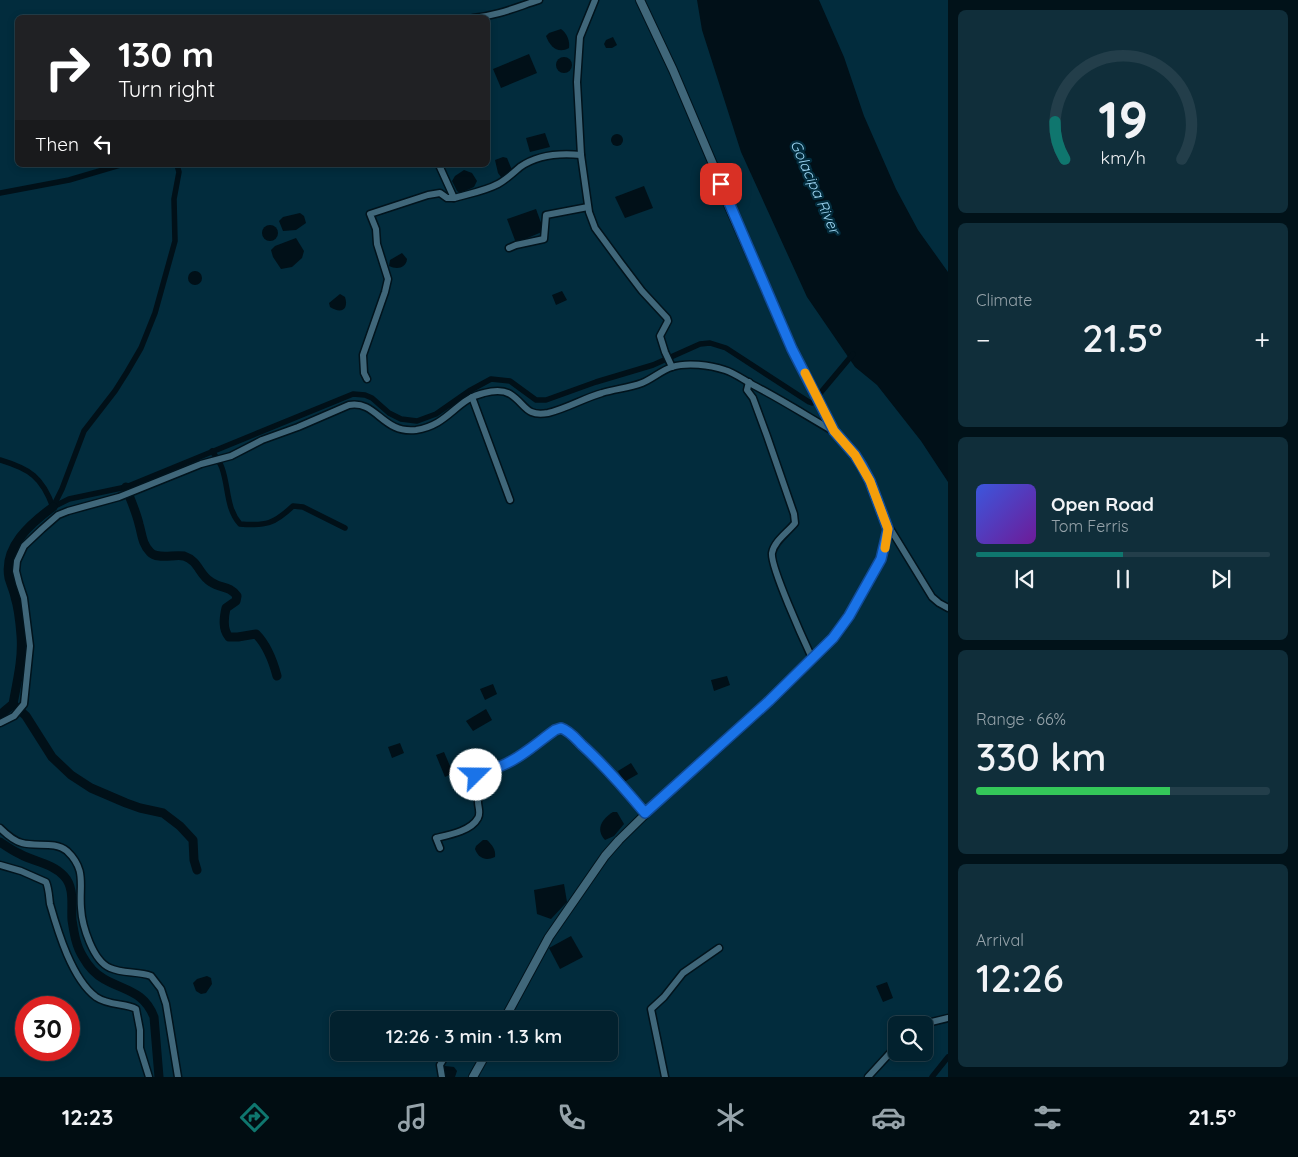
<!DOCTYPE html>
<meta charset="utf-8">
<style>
:root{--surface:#02212e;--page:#102e3a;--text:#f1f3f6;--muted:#96a3aa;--line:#233e4a;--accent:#0f766e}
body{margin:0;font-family:Quicksand,sans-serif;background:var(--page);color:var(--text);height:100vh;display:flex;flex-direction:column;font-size:19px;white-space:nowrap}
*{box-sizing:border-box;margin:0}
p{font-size:16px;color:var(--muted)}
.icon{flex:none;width:28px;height:28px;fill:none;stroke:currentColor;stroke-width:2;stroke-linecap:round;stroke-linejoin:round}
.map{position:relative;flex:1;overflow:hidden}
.details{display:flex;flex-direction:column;gap:10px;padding:10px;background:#011219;width:350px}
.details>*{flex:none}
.hud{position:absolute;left:15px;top:15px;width:475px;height:152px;border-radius:8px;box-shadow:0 2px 8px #0003,0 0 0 1px var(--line);background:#202124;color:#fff;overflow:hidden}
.buttons{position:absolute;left:888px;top:1016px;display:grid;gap:10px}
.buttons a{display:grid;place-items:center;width:45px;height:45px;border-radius:8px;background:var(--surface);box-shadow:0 2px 8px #0003,0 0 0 1px var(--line);font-size:25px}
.speed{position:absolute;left:15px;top:996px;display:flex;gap:10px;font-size:25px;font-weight:700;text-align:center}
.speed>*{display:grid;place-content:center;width:65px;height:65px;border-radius:50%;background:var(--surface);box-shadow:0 2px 8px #0003,0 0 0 1px var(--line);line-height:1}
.speed .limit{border:8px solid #d22;background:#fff;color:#111}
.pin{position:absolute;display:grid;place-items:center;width:42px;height:42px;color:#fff;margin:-21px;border-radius:10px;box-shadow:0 2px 8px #0006}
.me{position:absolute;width:55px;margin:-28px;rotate:68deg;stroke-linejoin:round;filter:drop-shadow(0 0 4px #0008)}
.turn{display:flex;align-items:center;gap:18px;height:105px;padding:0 20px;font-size:22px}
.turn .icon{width:65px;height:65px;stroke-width:2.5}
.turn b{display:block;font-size:35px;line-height:42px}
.then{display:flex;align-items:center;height:48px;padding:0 20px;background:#0003;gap:10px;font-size:19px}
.big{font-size:38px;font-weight:600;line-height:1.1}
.details .card{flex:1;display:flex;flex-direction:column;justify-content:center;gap:8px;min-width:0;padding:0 18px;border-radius:8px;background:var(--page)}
.details .dial{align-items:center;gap:0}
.dial svg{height:130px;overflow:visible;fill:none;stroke:var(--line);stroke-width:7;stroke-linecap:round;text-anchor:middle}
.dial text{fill:var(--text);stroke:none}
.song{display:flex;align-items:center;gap:15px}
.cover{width:60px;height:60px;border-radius:8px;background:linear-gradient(135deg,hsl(230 70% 55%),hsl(280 70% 35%))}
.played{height:5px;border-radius:2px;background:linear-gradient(90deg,var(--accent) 50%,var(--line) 50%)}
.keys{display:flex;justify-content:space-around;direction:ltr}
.heat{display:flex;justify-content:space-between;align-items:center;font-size:28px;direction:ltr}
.charge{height:8px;border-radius:4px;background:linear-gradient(90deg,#34c759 66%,var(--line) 0)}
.trip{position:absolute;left:330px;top:1011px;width:288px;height:50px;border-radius:8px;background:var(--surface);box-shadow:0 2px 8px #0003,0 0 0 1px var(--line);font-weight:600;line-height:50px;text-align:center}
.dock{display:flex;height:80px;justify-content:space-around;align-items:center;background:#010d12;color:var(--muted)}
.dock .icon{width:35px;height:35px}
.dock .current{color:var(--accent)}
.dock b{font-size:22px;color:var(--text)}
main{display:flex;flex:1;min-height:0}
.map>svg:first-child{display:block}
</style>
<main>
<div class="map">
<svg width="948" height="1077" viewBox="0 0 948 1077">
<rect width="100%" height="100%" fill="#022c3d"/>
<g fill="#011018">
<path d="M 697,0 L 819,0 L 844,57 L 864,116 L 896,189 L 918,230 L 948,272 L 948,482 L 921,441 L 877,385 L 855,367 L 807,297 L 741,152 L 702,30 Z"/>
<path d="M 561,29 C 567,33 570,41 569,48 C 558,54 550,47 546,36 L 549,33 Z"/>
<path d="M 613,37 L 617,45 L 612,48 L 606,48 L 604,44 L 606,40 Z"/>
<path d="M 529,54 L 537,73 L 501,88 L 493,69 Z"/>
<circle cx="564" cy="65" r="8"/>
<path d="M 545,133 L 550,147 L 530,152 L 526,138 Z"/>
<circle cx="617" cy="140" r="6"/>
<path d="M 503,157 L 507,158 L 512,170 L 505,177 L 501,177 L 498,173 L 495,160 Z"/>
<path d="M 464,170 L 472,173 L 477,181 L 474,187 L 460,193 L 457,191 L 452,181 L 455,176 Z"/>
<path d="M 644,186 L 653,208 L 625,218 L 615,197 Z"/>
<path d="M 536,209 L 544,231 L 516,243 L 507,219 Z"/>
<path d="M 300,213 L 304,216 L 306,223 L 296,230 L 283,231 L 279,221 L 283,217 Z"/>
<circle cx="270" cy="233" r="8"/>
<path d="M 296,238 L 304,251 L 302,258 L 292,267 L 281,269 L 273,257 L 271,250 L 275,246 Z"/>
<path d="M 402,253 L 407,259 C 406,268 397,270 389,266 L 390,260 Z"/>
<circle cx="195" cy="278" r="7"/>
<path d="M 562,291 L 567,300 L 556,305 L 552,295 Z"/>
<path d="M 340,294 L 345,297 C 349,310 341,314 330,307 L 329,303 Z"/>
<path d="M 727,676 L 730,685 L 714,691 L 711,680 Z"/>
<path d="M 493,684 L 497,694 L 485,700 L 480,689 Z"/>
<path d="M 486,709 L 492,720 L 473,731 L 466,721 Z"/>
<path d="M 400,743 L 404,753 L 392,758 L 388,747 Z"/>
<path d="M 444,752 L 453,773 L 445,777 L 436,755 Z"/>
<path d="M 631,763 L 638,774 L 624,782 L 618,771 Z"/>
<path d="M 613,812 L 617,812 L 624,824 L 614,836 L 605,840 C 595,829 602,819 613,812 Z"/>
<path d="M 483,840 L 487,840 C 492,845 496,849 495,857 C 486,861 479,859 475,849 L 476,846 Z"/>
<path d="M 564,884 L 567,902 L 551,919 L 537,914 L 534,890 Z"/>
<path d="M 571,936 L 583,957 L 560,969 L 549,948 Z"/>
<path d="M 207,976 L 211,978 L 212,984 L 206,993 L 201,994 L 196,991 L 193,983 L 197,979 Z"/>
<path d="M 887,982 L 893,998 L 883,1002 L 876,986 Z"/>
<path d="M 445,1066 L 454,1067 L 457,1071 L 455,1077 L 446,1077 L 443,1074 L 443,1067 Z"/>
</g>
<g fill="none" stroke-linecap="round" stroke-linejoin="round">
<g stroke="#011018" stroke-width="5.5">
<path d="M 0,193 L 69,180 L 120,165"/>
<path d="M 212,451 C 216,457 220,462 222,468 C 229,488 226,508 240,524 C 266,526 274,524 293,506 L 303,507 L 345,528"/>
<path d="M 0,460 C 30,469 42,477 53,507 L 69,499 L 126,487 L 353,394 L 365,395 L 372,398 L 389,413 L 401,419 L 417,421 L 436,414 L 469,391 L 491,379 L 510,381 L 536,400 L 546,400 L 596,382 L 653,365 L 700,344 L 710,343 L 726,348 L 809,402 L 812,403 L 853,354"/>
<path d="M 53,507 L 62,489 L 84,431 L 115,391 L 127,372 L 141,348 L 155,313 L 175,241 L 174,199 L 179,172 L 177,165"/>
<path d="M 932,1077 L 948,1057"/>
</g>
<g stroke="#011018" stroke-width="9">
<path d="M 126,487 C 130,499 136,511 139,524 C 142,534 142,544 150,552 C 157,560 174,554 184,556 C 199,561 199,575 211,582 C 221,589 229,585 237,596 L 236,601 L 226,608 C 224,617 222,629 229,637 L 238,637 L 256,634 C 267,645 273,661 277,676"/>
<path d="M 13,704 L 26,716 L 52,757 L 71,775 L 91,788 L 126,803 L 140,808 L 163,813 L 180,826 L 193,840 L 194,860 L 197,870"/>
<path d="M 0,715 L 13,704 C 17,682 23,658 21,635 C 20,622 19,609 15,597 C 14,591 11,585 9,578 C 3,547 30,524 53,507"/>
<path d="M 0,842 C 6,846 13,851 20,854 C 34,862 52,863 64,876 C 75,888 71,905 72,920 C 74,933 76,946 83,957 C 88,966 95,974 104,979 C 125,991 144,991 154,1017 L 159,1077"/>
</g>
<defs>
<g id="minor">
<path d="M 595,0 L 580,37 L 577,82 L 581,155 L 589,212 L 595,228 L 620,262 L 642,291 L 667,318 L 668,321 L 660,336 L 665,352 L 672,367"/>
<path d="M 473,18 C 497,16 517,7 539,0"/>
<path d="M 439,165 L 454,198"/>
<path d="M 509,248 L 516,245 L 544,239 L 546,215 L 588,207"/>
<path d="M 367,379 L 364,373 L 363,355 L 385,292 L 388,279 L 377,244 L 376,229 L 370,214 L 428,195 L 440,193 L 447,198 L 454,198 C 468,194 485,191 498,184 C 507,179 513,173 520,167 C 537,155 561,153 581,155"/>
<path d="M 749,382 L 747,390 L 753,398 L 767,436 L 794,514 L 795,523 C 788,532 774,541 772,553 C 770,566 804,641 812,658"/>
<path d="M 472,397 L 510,500"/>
<path d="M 888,529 L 891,530 L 932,597 L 939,603 L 948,608"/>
<path d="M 0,723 L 14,716 L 24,704 L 30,646 L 24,598 L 19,583 L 16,571 L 17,561 L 24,546 L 42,529 L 58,515 L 68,511 L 119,497 L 201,464 L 231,456 L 262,440 L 298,427 L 349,405 C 377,400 382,434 416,430 C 449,425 456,399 484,393 C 492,391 503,390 510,394 C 526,404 525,417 548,413 C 566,409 584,398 602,393 C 615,389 629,388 642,383 C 652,379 662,370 672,367 C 687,362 710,365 725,370 C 735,373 745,381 755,386 C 782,400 807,416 833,431"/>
<path d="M 0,828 C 6,834 14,841 22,843 C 36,847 55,841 67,851 C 87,870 79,885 81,908 C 82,926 93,961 110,968 C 123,974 138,971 151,976 L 161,989 L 166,1004 L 178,1077"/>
<path d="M 440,848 L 436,838 C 449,835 471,831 478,818 C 481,813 478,807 478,802 C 478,798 480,794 480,790 C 479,783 476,777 477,770 L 502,765 L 518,756 L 555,730 L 561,728 L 572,735 L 592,754 L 645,813"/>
<path d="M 0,865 L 21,871 L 46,882 C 49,889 49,897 50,904 C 58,932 72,979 96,997 C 109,1006 126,1003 136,1009 L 140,1030 L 140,1048 L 149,1077"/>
<path d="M 919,1025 L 948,1018"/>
<path d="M 440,1052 L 443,1060 L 440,1065 L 442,1077"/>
<path d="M 665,1077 L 651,1009 L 664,997 L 683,973 L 719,948"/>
<path d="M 868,1077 L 890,1053 L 896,1043"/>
</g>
<g id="tertiary">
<path d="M 504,1020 L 549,937 L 605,856 L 619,840 L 667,793 L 715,751 L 769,701 L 833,638 L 849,616 L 881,559 L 888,529 L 870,481 L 862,466 L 855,455 L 833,431 L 792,349 L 726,200 L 715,169 L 673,70 L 640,0"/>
<path d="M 473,1077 L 487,1052"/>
</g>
</defs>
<use href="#minor" stroke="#01131c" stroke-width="9"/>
<use href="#tertiary" stroke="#01131c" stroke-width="10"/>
<use href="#minor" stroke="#40677a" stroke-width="6"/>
<use href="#tertiary" stroke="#40677a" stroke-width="8"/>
</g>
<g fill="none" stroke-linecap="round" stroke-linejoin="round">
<defs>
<path id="route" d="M 476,775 L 477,770 C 485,767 493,768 501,766 C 521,758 538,742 555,730 L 561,728 C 570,731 576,739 582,745 C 605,766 625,789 645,813 L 769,701 L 833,638 L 849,616 L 881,559 L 888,529 L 870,481 L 862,466 L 855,455 L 834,431 L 792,349 L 721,184"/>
</defs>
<use href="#route" stroke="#114b97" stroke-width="12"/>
<use href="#route" stroke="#1a73e8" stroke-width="9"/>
<path stroke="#f59e0b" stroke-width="9" d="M 805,373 L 834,431 L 855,455 L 870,481 L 888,529 L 885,548"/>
</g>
<g text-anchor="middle" stroke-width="4.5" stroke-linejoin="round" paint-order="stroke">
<g font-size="15" font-style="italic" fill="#9bd3f0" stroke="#022c3d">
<text transform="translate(815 187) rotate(66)" y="5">Golacipa River</text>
</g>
</g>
</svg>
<div class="buttons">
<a><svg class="icon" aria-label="search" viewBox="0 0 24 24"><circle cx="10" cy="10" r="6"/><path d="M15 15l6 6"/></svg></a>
</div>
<div class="speed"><div class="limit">30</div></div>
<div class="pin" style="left:721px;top:184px;background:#d93025"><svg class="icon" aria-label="arrive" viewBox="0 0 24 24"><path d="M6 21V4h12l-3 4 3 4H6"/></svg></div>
<svg class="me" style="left:476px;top:775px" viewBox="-20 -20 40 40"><circle r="19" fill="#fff"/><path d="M0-13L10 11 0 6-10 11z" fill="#1a73e8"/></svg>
<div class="trip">12:26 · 3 min · 1.3 km</div>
<div class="hud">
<div class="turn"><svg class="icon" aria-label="right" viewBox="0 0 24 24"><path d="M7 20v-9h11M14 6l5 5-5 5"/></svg><div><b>130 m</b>Turn right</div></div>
<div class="then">Then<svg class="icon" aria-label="left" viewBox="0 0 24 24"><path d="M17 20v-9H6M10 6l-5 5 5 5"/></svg></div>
</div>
</div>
<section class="details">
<div class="card dial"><svg viewBox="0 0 100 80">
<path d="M14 69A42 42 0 1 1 86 69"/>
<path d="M14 69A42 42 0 0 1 8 46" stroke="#0f766e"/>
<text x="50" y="56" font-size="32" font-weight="700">19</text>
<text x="50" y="72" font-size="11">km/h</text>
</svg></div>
<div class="card"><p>Climate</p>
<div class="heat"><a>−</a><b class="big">21.5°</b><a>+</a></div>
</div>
<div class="card">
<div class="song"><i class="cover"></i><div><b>Open Road</b><p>Tom Ferris</p></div></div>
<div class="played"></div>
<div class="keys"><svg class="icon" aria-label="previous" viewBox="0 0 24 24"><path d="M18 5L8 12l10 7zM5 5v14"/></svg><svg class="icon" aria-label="pause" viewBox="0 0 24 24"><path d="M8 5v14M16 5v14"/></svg><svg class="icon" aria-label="next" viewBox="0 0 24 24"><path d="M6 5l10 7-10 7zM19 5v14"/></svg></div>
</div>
<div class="card"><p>Range · 66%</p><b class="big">330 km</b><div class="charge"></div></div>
<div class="card"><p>Arrival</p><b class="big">12:26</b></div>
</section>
</main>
<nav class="dock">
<b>12:23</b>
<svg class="icon current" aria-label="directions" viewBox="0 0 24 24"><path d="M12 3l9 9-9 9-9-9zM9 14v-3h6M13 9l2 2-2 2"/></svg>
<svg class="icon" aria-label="music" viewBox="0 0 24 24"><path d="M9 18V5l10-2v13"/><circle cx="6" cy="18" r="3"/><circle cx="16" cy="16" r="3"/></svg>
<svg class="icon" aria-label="phone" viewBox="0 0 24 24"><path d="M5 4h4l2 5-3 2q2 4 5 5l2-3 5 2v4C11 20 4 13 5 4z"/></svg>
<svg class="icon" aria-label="climate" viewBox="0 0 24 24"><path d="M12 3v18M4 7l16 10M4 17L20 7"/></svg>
<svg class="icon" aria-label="car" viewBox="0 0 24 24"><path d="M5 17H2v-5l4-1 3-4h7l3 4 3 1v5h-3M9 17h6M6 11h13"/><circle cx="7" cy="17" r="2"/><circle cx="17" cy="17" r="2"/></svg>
<svg class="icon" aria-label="filters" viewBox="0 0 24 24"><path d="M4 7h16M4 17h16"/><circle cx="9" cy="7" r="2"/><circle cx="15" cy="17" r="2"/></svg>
<b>21.5°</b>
</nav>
